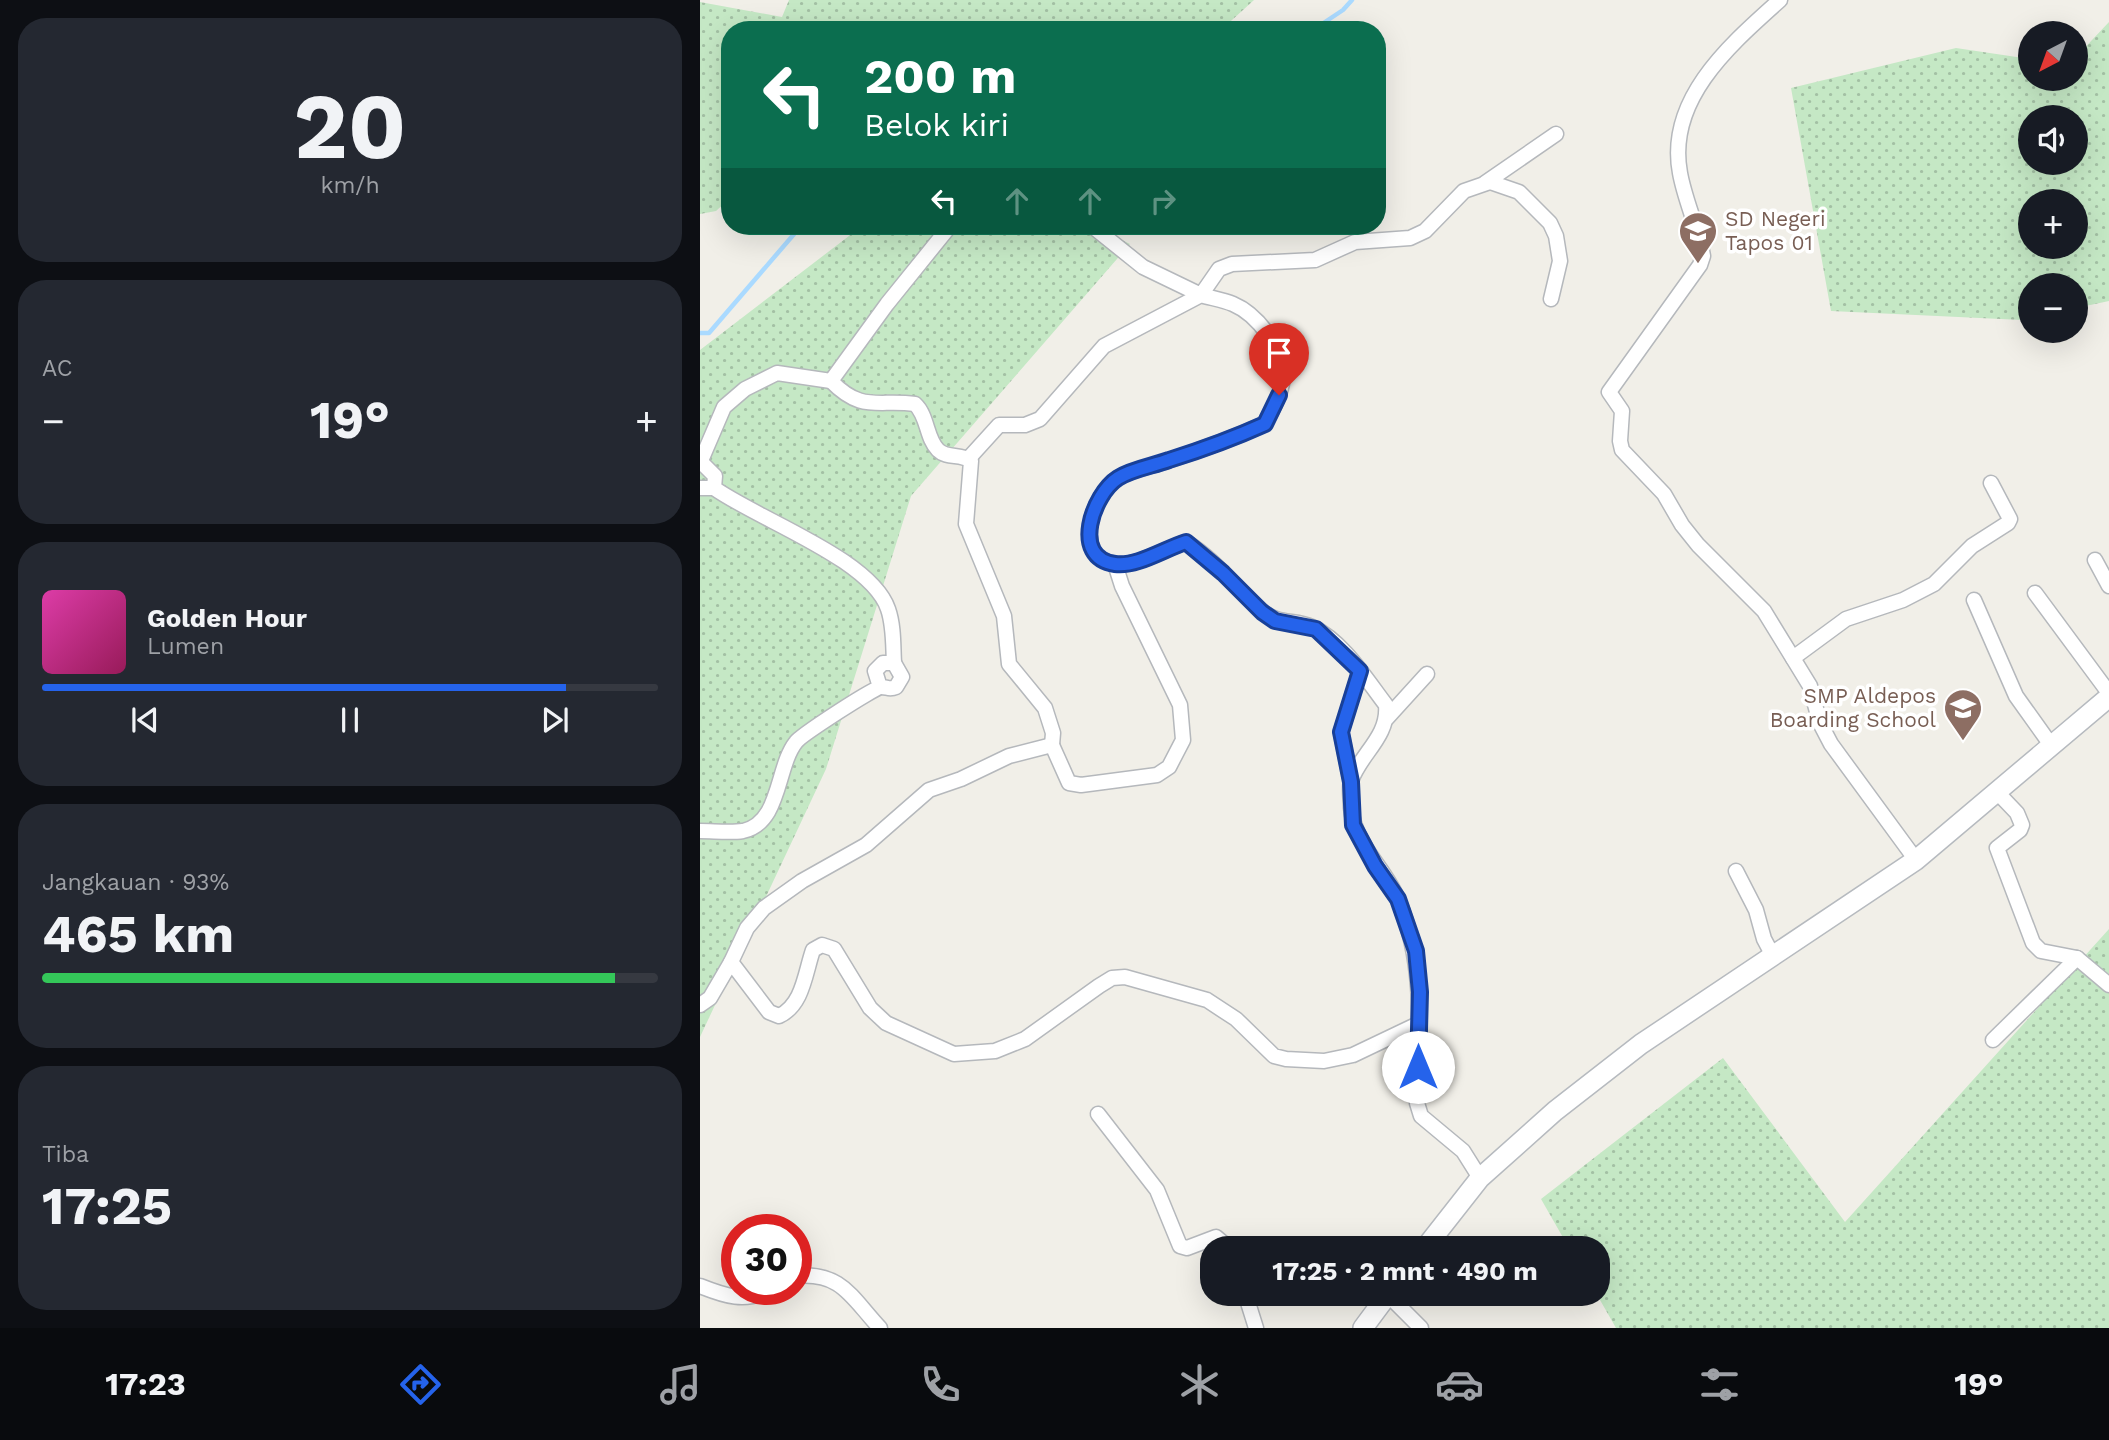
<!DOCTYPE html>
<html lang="id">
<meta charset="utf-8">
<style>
:root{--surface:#171b24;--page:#242831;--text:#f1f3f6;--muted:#9ea1a6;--line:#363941;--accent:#2563eb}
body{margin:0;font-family:"Work Sans",sans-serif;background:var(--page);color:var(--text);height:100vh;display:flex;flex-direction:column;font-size:26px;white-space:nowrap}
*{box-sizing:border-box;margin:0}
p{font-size:23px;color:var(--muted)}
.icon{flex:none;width:38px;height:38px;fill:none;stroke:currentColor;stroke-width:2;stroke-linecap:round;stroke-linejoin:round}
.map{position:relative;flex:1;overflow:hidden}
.sheet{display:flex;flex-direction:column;gap:18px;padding:18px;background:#0d0f14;width:700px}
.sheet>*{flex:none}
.hud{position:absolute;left:21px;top:21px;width:665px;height:214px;border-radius:28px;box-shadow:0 7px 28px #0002;background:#0b6e4f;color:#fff;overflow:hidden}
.needle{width:46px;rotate:221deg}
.tools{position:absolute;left:1318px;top:21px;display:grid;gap:14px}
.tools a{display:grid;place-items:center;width:70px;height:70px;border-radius:50%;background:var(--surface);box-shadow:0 7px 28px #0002;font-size:35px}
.speed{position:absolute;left:21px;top:1214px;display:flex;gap:14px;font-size:35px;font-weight:700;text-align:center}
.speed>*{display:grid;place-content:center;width:91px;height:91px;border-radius:50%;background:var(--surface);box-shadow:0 7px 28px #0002;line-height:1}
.speed .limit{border:10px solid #d22;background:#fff;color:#111}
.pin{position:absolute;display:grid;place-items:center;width:60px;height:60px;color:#fff;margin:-72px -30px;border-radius:50% 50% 50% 0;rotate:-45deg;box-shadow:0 0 7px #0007}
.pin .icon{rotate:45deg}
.me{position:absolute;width:77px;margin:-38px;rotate:0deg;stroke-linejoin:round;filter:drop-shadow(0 0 5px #0008)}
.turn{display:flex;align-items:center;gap:24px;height:147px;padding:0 28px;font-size:32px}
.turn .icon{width:91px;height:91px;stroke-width:2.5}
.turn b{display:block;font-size:49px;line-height:60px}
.lanes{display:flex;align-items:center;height:66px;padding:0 28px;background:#0003;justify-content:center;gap:35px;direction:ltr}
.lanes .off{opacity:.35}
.big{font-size:52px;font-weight:700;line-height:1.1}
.sheet .card{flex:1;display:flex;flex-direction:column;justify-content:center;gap:10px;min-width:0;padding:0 24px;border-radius:28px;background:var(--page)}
.sheet .dial{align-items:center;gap:0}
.dial b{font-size:91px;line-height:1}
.song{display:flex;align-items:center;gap:21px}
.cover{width:84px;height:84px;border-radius:10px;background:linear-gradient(135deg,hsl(320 70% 55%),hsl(330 70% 35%))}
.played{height:7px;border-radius:4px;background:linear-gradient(90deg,var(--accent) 85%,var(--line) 85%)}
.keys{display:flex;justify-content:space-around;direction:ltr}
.heat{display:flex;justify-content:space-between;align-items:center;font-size:38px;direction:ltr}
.charge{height:10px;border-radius:5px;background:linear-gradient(90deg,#34c759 93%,var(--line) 0)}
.trip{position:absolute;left:500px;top:1236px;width:410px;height:70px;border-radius:28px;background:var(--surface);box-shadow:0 7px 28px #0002;font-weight:700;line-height:70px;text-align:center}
.tabs{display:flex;height:112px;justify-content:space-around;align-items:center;background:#090b0e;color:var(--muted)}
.tabs .icon{width:49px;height:49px}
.tabs .selected{color:var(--accent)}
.tabs b{font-size:32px;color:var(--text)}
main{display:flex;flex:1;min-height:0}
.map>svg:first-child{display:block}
</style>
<main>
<section class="sheet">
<div class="card dial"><b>20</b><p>km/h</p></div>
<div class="card"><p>AC</p>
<div class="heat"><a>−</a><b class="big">19°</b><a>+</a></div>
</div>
<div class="card">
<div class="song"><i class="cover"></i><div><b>Golden Hour</b><p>Lumen</p></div></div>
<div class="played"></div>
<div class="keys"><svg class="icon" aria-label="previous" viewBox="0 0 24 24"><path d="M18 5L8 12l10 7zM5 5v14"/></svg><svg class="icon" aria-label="pause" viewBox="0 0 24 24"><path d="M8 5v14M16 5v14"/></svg><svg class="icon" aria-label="next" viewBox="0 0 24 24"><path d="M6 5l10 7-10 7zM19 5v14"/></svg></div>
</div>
<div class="card"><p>Jangkauan · 93%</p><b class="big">465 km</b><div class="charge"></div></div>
<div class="card"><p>Tiba</p><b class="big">17:25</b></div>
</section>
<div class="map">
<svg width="1409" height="1328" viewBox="0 0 1409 1328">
<defs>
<pattern id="grass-dots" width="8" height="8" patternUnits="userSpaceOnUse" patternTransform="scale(1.75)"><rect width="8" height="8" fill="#c5e8c5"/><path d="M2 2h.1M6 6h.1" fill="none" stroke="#a3c0a4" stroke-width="1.8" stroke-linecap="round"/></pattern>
</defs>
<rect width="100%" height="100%" fill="#f1efe8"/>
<g fill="url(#grass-dots)" fill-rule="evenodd">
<path d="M 89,0 L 554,0 L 521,30 L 30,30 L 30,198 L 16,211 L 0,214 L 0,2 L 82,17 Z"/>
<path d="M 1409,22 L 1409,301 L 1376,308 L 1376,285 L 1330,285 L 1330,318 L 1322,320 L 1131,311 L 1091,88 L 1256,48 L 1330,59 L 1330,79 L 1376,79 L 1376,57 ZM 1330,117 L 1376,117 L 1376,163 L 1330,163 ZM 1330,201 L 1376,201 L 1376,247 L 1330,247 Z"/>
<path d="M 162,226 L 393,226 L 430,244 L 211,496 L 126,769 L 0,1037 L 0,350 Z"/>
<path d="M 1409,929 L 1409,1328 L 916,1328 L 896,1293 L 898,1248 L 869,1248 L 841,1199 L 1023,1058 L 1145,1222 Z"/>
</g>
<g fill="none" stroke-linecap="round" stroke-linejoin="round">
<g stroke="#aadaff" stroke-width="4.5">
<path d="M 613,30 L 643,10 L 652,0"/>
<path d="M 0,333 L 9,333 L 101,226"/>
</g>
<defs>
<g id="street">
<path d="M 1080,0 C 1031,44 966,99 980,173 C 985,201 998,227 1003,256 L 1000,265 L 909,392 L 922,411 L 920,441 L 922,450 L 964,494 L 982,525 L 998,545 L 1064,611 L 1110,686 L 1120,723 L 1131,744 L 1216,860"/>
<path d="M 785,183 L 856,134"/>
<path d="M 392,226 L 443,267 L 501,295 L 519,269 L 532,264 L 615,260 L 655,242 L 710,238 L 725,231 L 764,191 L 790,182 L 819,192 L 850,223 L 856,236 L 860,261 L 851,299"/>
<path d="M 131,381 C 162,413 178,399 215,404 C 228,416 226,438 238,450 C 247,459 261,453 271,461 L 266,524 L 304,616 L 309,664 L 345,708 L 353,733 L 352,745"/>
<path d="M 269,458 L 299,425 L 325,425 L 340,419 L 404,346 L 501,295 C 511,298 523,300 533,304 C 557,314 586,351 583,378 C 581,394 573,410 564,424 C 533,439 497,451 464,462 C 450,467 430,470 418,478 C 393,494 370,557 415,564 C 435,567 465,549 486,542 C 516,560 536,589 562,611 C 578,625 595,619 612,627 C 643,641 666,679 686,705 C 689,737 660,754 651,781 C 649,788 651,801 651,808 C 655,847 686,868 699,902 C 726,967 719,1034 717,1103 L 721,1116 L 763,1151 L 780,1178"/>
<path d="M 1,462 L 15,476 L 14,488 C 59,520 171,559 188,609 C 194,626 193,646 194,663"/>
<path d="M 0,463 L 24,407 L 45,389 L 77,373 L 131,381 L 187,304 L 250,226"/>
<path d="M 0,488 L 14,488"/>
<path d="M 1395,560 L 1409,586"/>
<path d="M 1335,593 L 1409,693"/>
<path d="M 1274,600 L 1316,696 L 1351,745"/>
<path d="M 1093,658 L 1146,619 L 1203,600 L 1234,584 L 1272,546 L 1308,523 L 1310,519 L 1291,483"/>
<path d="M 687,718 L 727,674"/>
<path d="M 651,782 L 641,732 L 660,671"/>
<path d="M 1296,791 L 1317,813 L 1322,825 L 1320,830 L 1297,848 L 1333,943 L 1341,951 L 1377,958 L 1409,985"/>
<path d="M 0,831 C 14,831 30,833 43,831 C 81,823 76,767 96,742 C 101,735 175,687 181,687 C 188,687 189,690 196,687 L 202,677 L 194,663 L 183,663 L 175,671 L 180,687"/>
<path d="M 1036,871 L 1056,910 L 1064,939 L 1072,954"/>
<path d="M 31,962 L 47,928 L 64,908 L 102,881 L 166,845 L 229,790 L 261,779 L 309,756 L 352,745 L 369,783 L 381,785 L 457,775 L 469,767 L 483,740 L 480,705 L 422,586 L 415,564"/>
<path d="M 0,1005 L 10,998 L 31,962 L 69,1012 L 79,1016 C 103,1005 105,973 113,950 L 122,945 L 134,949 L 170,1008 L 186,1023 L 254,1054 L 295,1051 L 325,1039 L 399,986 L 412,978 L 425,977 L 507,1000 L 536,1019 L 574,1056 L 586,1059 L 624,1061 L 653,1055 L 718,1024"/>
<path d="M 1293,1040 L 1377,958"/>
<path d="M 398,1114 L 457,1190 L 480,1246 L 487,1248 L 516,1237 L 529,1248"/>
<path d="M 96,1276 C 142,1272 151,1297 180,1328"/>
<path d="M 0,1286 C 25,1296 45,1303 70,1290"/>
<path d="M 545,1293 L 556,1328"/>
<path d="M 688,1295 L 721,1328"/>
</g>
<g id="secondary">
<path d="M 725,1248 L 780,1178 L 855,1111 L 941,1044 L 1216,860 L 1409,697"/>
<path d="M 663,1328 L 689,1293"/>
</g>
</defs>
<use href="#street" stroke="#b5b8bc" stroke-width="17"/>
<use href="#secondary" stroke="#b6babf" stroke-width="22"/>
<use href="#street" stroke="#fff" stroke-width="14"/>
<use href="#secondary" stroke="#fff" stroke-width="19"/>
</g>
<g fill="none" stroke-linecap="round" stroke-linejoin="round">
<defs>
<path id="route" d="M 579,395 L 565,424 C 534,438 501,450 469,460 C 453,466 432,469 418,478 C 393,494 370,558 415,564 C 437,567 464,549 486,542 L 523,573 L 562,612 L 575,621 L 616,629 L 660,671 L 641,732 L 651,782 L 653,825 L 675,866 L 698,899 L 716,951 L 720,992 L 718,1067"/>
</defs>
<use href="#route" stroke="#184099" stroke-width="18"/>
<use href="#route" stroke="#2563eb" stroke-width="12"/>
</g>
<defs>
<symbol id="school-pin" viewBox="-11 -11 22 30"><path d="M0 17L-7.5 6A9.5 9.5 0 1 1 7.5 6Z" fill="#8d6e63" stroke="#fff"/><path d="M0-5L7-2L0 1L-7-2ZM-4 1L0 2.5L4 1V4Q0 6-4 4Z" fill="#fff"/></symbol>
</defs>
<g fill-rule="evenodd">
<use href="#school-pin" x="976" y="209" width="44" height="60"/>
<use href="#school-pin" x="1241" y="686" width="44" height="60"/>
</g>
<g text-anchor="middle" stroke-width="7" stroke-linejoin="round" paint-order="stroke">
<g font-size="21" fill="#785e54" stroke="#fff" text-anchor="start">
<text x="1025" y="226">SD Negeri<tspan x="1025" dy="24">Tapos 01</tspan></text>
<text x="1236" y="703" text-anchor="end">SMP Aldepos<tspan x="1236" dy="24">Boarding School</tspan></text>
</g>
</g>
</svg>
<div class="tools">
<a><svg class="needle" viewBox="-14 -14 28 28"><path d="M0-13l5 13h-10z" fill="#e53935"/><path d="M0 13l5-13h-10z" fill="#9ea1a6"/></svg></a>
<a><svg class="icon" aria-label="sound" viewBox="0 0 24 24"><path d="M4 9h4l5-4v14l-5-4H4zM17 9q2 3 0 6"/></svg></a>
<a>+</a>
<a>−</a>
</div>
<div class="speed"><div class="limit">30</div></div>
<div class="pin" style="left:579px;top:395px;background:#d93025"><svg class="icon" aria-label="arrive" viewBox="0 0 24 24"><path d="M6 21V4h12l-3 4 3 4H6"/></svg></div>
<svg class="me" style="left:718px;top:1067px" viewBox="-20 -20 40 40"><circle r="19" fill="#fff"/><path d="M0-13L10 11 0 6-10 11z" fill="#2563eb"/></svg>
<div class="trip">17:25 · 2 mnt · 490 m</div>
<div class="hud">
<div class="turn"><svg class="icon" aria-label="left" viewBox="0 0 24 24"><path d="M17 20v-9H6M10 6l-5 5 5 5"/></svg><div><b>200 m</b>Belok kiri</div></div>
<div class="lanes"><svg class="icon" aria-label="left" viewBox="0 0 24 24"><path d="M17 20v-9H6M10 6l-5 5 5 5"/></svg><svg class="icon off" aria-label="ahead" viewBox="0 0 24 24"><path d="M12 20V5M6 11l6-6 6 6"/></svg><svg class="icon off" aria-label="ahead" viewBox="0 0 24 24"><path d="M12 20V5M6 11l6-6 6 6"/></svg><svg class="icon off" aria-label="right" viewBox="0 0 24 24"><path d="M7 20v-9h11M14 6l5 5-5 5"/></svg></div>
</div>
</div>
</main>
<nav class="tabs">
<b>17:23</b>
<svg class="icon selected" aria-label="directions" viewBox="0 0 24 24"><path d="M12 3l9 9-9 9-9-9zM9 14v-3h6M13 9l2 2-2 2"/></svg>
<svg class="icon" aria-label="music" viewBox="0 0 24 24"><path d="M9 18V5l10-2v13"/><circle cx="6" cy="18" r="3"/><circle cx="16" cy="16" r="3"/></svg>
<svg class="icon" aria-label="phone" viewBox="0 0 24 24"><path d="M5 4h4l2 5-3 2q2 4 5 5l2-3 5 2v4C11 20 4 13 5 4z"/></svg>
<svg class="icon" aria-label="climate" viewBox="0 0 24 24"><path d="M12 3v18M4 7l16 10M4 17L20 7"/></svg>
<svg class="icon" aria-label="car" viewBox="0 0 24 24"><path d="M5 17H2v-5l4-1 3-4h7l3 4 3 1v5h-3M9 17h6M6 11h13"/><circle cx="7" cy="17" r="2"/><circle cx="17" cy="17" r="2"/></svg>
<svg class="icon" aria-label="filters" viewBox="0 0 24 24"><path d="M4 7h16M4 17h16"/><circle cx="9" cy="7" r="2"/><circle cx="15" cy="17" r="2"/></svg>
<b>19°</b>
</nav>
